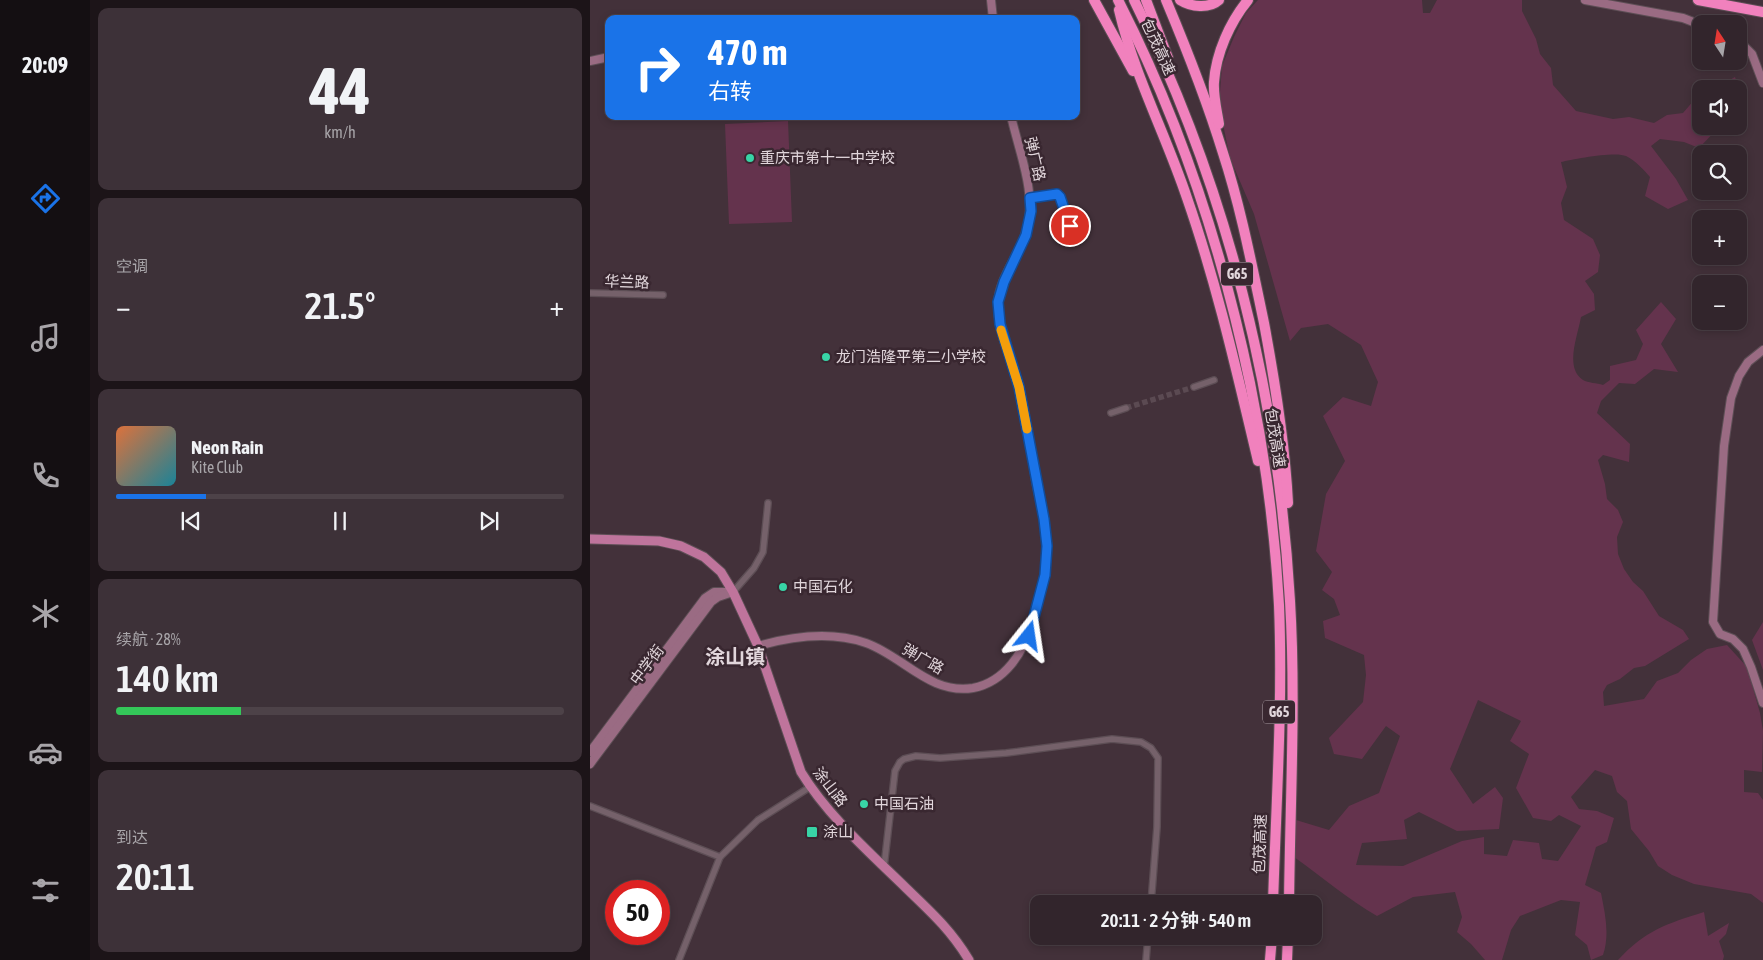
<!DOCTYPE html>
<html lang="zh">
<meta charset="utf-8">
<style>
:root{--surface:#32252c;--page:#3d3138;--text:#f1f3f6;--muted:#a8a5a9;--line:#4d4248;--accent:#1a73e8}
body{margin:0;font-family:"Asap Condensed","Noto Sans SC",sans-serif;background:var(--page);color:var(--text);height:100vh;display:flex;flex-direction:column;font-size:19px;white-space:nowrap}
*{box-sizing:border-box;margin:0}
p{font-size:16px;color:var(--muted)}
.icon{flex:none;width:28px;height:28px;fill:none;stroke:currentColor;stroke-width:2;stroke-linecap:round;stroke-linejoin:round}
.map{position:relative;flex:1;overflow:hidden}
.panel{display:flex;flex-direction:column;gap:8px;padding:8px;background:#1c1418;width:500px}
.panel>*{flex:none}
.top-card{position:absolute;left:15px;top:15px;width:475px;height:105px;border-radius:10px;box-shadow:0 2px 8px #0003,0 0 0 1px var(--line);background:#1a73e8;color:#fff;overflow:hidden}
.needle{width:32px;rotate:348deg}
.fabs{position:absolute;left:1102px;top:15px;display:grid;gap:10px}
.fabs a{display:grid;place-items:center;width:55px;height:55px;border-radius:10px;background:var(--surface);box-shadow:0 2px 8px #0003,0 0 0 1px var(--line);font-size:25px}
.speed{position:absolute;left:15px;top:880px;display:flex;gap:10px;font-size:25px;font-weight:700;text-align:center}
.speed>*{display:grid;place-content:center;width:65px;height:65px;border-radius:50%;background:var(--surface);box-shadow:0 2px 8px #0003,0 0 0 1px var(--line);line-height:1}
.speed .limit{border:8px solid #d22;background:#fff;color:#111}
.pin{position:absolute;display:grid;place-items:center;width:42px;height:42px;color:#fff;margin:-21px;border:2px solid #fff;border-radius:50%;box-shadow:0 1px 5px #0007}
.me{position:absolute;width:55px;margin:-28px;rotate:15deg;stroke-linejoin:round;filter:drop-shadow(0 0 4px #0008)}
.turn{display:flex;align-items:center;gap:18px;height:105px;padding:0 20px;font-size:22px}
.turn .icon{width:65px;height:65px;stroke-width:2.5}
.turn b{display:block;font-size:35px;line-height:42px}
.big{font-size:38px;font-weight:600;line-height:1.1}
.panel .tile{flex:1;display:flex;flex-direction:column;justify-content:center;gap:8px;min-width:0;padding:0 18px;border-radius:10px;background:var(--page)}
.panel .dial{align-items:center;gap:0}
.dial b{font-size:65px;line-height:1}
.song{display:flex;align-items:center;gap:15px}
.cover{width:60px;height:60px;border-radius:8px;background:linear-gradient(135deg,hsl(20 70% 55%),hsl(190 70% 35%))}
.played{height:5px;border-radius:2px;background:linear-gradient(90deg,var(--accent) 20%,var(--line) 20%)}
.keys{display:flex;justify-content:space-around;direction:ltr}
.heat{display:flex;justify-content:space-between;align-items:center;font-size:28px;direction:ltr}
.charge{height:8px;border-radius:4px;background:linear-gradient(90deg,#34c759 28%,var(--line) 0)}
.trip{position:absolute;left:440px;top:895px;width:292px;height:50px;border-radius:10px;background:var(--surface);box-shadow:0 2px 8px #0003,0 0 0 1px var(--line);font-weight:600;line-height:50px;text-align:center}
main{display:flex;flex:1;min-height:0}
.dock{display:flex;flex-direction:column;width:90px;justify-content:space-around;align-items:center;background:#140f12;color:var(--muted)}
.dock .icon{width:35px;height:35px}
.dock .on{color:var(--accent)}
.dock b{font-size:22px;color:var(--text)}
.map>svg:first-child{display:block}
</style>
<main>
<nav class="dock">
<b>20:09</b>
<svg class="icon on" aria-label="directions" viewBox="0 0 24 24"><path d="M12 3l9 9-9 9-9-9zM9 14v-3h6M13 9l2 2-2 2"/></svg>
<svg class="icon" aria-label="music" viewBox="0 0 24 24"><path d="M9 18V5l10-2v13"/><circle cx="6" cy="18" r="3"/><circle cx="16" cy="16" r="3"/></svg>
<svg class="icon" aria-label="phone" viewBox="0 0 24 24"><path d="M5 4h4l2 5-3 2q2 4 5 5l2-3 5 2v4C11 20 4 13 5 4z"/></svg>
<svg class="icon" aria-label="climate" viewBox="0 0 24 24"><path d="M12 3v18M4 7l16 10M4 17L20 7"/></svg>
<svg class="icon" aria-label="car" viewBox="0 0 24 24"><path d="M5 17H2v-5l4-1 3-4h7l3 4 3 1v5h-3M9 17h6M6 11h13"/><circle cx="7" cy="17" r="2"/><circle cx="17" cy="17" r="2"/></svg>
<svg class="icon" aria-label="filters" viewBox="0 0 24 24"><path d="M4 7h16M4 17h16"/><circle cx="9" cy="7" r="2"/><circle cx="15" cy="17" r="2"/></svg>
</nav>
<section class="panel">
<div class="tile dial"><b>44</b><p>km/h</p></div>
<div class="tile"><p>空调</p>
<div class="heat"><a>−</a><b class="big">21.5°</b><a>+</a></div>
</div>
<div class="tile">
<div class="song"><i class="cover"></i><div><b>Neon Rain</b><p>Kite Club</p></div></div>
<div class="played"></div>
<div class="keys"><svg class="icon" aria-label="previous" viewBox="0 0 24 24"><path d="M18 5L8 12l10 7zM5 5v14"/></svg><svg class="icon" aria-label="pause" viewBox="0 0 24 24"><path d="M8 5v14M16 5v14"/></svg><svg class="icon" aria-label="next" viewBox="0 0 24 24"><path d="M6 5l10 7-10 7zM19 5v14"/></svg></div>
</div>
<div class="tile"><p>续航 · 28%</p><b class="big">140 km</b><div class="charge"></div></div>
<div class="tile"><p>到达</p><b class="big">20:11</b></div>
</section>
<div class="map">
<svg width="1173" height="960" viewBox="0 0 1173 960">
<rect width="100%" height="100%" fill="#43313a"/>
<g fill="#64334d" fill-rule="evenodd">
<path d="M 668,0 L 832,0 L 833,13 L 840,13 L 847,0 L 932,0 L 932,11 L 946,39 L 950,54 L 961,68 L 963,85 L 986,111 L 1023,119 L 1039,117 L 1064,123 L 1077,115 L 1093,113 L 1111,92 L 1111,126 L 1130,126 L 1109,148 L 1094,142 L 1070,139 L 1061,146 L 1086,179 L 1098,200 L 1078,209 L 1055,196 L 1060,177 C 1053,169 1046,161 1036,156 C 1026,151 983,159 971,162 L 977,187 L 971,203 L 974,220 L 1003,239 L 1010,255 L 1008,272 L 995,281 L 1004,294 L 1005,310 L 991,317 C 988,335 974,368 993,380 C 998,383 1007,383 1013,385 L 1020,380 L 1020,366 L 1046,360 L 1053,344 L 1046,330 L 1071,302 L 1086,319 L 1071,344 L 1088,372 L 1064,369 L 1045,384 L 1029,383 L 1011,401 L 1007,413 L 1040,444 L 1039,462 L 1013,455 L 1008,460 L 1015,484 L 1017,499 L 1028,510 L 1033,522 L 1027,537 L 1028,554 L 1034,569 L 1043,582 L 1053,591 L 1069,616 L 1093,630 L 1099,639 L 1055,666 L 1044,668 L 1030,679 L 1017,685 L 1013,692 L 1014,706 L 1054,699 L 1067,681 L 1088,673 L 1101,660 L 1117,649 L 1137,645 L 1157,667 L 1170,713 L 1173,731 L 1172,772 L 1154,770 L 1154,792 L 1168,793 L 1173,800 L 1173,903 L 1161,894 L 1104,884 L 1082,875 L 1068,866 L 1059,851 L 1041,829 L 1037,801 L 1027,792 L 1022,776 L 1005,770 L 981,797 L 989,809 L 1007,811 L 1024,818 L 1017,842 L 1006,847 L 995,885 L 1011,893 C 1015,914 1020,934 1013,955 L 1001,960 L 997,945 L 985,935 L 990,902 L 971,900 L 930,916 L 921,930 L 912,960 L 895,960 L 881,944 L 867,932 L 872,917 L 865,892 L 823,897 L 787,916 C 758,899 732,877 704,857 L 706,820 L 739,830 L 759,806 L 789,793 L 810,736 L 796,726 L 772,759 L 744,754 L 739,738 L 773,702 L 776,675 L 774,655 L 735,638 L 733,621 L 750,615 L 744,599 L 732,590 L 742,572 L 726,551 L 736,494 L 755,461 L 733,416 L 753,397 L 781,406 L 788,382 L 771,345 L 738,324 L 711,328 L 700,341 L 664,214 L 640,158 L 633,124 L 630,92 L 632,66 L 644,37 L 656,13 ZM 888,700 L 931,721 L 920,741 L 939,754 L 926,788 L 943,818 L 961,821 L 969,815 L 991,826 L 968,861 L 952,859 L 949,843 L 923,840 L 917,856 L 894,854 L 894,837 L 872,841 L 813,866 L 766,865 L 772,843 L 817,839 L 814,820 L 829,812 L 867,831 L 909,829 L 913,798 L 905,787 L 883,804 L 860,769 Z"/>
<path d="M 1145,77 L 1149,89 L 1115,89 L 1120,84 L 1131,85 Z"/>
<path d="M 198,121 L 202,222 L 139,224 L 135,124 Z"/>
<path d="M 1173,622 L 1173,670 L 1162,640 Z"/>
<path d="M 1114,912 L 1118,936 L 1139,923 L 1136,934 L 1129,941 L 1134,956 L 1133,960 L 1028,960 C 1056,930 1076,924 1114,912 Z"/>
</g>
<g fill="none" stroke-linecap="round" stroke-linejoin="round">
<path stroke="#5b4a52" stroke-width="5.5" stroke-dasharray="5.5 3" stroke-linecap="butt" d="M 536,408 L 604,387"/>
<defs>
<g id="street">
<path d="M 440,198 L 464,194 L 468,195 L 485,241"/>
<path d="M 0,293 L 73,295"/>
<path d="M 604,387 L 624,380"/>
<path d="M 521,413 L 536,408"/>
<path d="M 143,592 L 164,568 L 173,552 L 178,503"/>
<path d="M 0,806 L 130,857 L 89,960"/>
<path d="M 130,857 L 168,820 L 220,787"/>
<path d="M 294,867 L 305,771 L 310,762 L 314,759 L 326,756 L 350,758 L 416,753 L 522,739 L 551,742 L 561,748 L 568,758 L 567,827 L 561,904"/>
<path d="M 556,960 L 558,936"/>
</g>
<g id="secondary">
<path d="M 401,0 L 403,19"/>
<path d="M 995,0 L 1093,18 L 1111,25"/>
<path d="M 1149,41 L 1162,54 L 1173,83"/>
<path d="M 0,61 L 19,57"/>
<path d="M 1173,350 L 1158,362 L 1149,376 L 1141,398 L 1134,446 L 1123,622 L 1130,634 L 1143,639 L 1153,649 L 1161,667 L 1173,703"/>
<path d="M 168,646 C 203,636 241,631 276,643 C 313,656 340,695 383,688 C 415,682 434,652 442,623 C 449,598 457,574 457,548 C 457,526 450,503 446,481 C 441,450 436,419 429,389 C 423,360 407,333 408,303 C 409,278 429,256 436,232 C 448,196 429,152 421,116"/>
<path d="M 0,752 L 115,598 L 124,592 L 136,592"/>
<path d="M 0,764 L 121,602 L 128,597 L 143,592"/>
</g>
<path id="primary" d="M 0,539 L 69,541 L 91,546 L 114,557 L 131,572 L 143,592 L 168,646 L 211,772 C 238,816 279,852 316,888 C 341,912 361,930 379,960"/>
<g id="highway">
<path d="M 504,0 L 543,71"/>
<path d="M 528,0 C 591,123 632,248 660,383 C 675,456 685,530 689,605 C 693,704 686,804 683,904"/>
<path d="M 544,0 C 637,187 688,393 700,601 C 706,701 700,803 699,904"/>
<path d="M 556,0 L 578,58"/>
<path d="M 576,0 C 597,50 617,101 633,153 C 651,208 662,266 674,323 C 685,382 695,442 698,503"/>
<path d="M 590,0 C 601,7 619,9 629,0"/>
<path d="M 1108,0 L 1173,12"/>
<path d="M 529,10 C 544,75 576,135 597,198 C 627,284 647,373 668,461"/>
<path d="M 629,124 C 627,111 623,95 624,82 C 626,53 640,22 658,0"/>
<path d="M 680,960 L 682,936"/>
<path d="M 697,960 L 698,936"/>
</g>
</defs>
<use href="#street" stroke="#5d4e55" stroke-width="8"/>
<use href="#secondary" stroke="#5d4e55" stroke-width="10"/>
<use href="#primary" stroke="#5d4e55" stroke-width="11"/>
<use href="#highway" stroke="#5d4e55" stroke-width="12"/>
<use href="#street" stroke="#75616a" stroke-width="5.5"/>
<use href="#secondary" stroke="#9a6b83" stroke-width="8"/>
<use href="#primary" stroke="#bf749c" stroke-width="9"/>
<use href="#highway" stroke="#f181bd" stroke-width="10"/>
</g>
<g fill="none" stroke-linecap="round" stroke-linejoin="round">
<defs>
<path id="route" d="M 439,636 L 455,575 L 457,546 L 454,519 L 429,387 L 410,324 L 408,302 L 414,282 L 436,235 L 441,211 L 440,198 L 467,194 L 470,197 L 480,226"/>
</defs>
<use href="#route" stroke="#114b97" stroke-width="12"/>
<use href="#route" stroke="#1a73e8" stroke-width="9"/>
<path stroke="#f59e0b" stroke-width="9" d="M 411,330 L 429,387 L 437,429"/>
</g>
<g fill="#38d4a6" stroke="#392730" stroke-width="2">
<circle cx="160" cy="158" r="5"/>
<circle cx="236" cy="357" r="5"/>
<circle cx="193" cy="587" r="5"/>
<circle cx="274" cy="804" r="5"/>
<rect x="216" y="826" width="12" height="12" rx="2.5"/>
</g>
<g text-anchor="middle" stroke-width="5" stroke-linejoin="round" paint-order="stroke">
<g fill="#392730" stroke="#afa2a8" stroke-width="1">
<rect x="631" y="262.5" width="32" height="23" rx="4"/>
<rect x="673" y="700.5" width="32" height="23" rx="4"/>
</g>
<g font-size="14" font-weight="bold" fill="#e1d6db">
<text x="647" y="279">G65</text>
<text x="689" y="717">G65</text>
</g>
<g font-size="15" fill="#e1d6db" stroke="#392730">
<text transform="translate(568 47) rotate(65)" y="5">包茂高速</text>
<text transform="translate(445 159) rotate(77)" y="5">弹广路</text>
<text transform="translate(37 282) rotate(2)" y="5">华兰路</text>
<text transform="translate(685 438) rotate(81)" y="5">包茂高速</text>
<text transform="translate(333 659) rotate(30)" y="5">弹广路</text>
<text transform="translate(57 665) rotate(-53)" y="5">中学街</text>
<text transform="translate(240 787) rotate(52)" y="5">涂山路</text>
<text transform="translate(670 844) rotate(-88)" y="5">包茂高速</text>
</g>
<g font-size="15" fill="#e1d6db" stroke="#392730" text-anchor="start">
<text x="170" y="163">重庆市第十一中学校</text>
<text x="246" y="362">龙门浩隆平第二小学校</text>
<text x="203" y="592">中国石化</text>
<text x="284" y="809">中国石油</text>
<text x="233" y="837">涂山</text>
</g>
<g font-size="20" font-weight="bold" fill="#e1d6db" stroke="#392730">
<text x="145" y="664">涂山镇</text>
</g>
</g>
</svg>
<div class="fabs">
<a><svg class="needle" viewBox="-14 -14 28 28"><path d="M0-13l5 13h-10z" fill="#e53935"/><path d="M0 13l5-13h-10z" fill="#a8a5a9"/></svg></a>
<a><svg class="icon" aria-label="sound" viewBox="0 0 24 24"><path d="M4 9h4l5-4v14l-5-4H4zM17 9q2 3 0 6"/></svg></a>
<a><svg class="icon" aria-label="search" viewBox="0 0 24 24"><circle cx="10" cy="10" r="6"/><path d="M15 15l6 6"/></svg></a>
<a>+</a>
<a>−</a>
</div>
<div class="speed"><div class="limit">50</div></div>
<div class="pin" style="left:480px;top:226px;background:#d93025"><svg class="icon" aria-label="arrive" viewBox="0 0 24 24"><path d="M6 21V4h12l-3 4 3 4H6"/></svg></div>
<svg class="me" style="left:439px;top:636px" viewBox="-20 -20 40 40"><path d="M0-17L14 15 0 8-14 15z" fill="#1a73e8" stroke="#fff" stroke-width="4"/></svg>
<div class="trip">20:11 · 2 分钟 · 540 m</div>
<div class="top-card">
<div class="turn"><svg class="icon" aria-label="right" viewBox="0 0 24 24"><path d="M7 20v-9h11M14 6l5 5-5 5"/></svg><div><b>470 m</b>右转</div></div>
</div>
</div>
</main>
